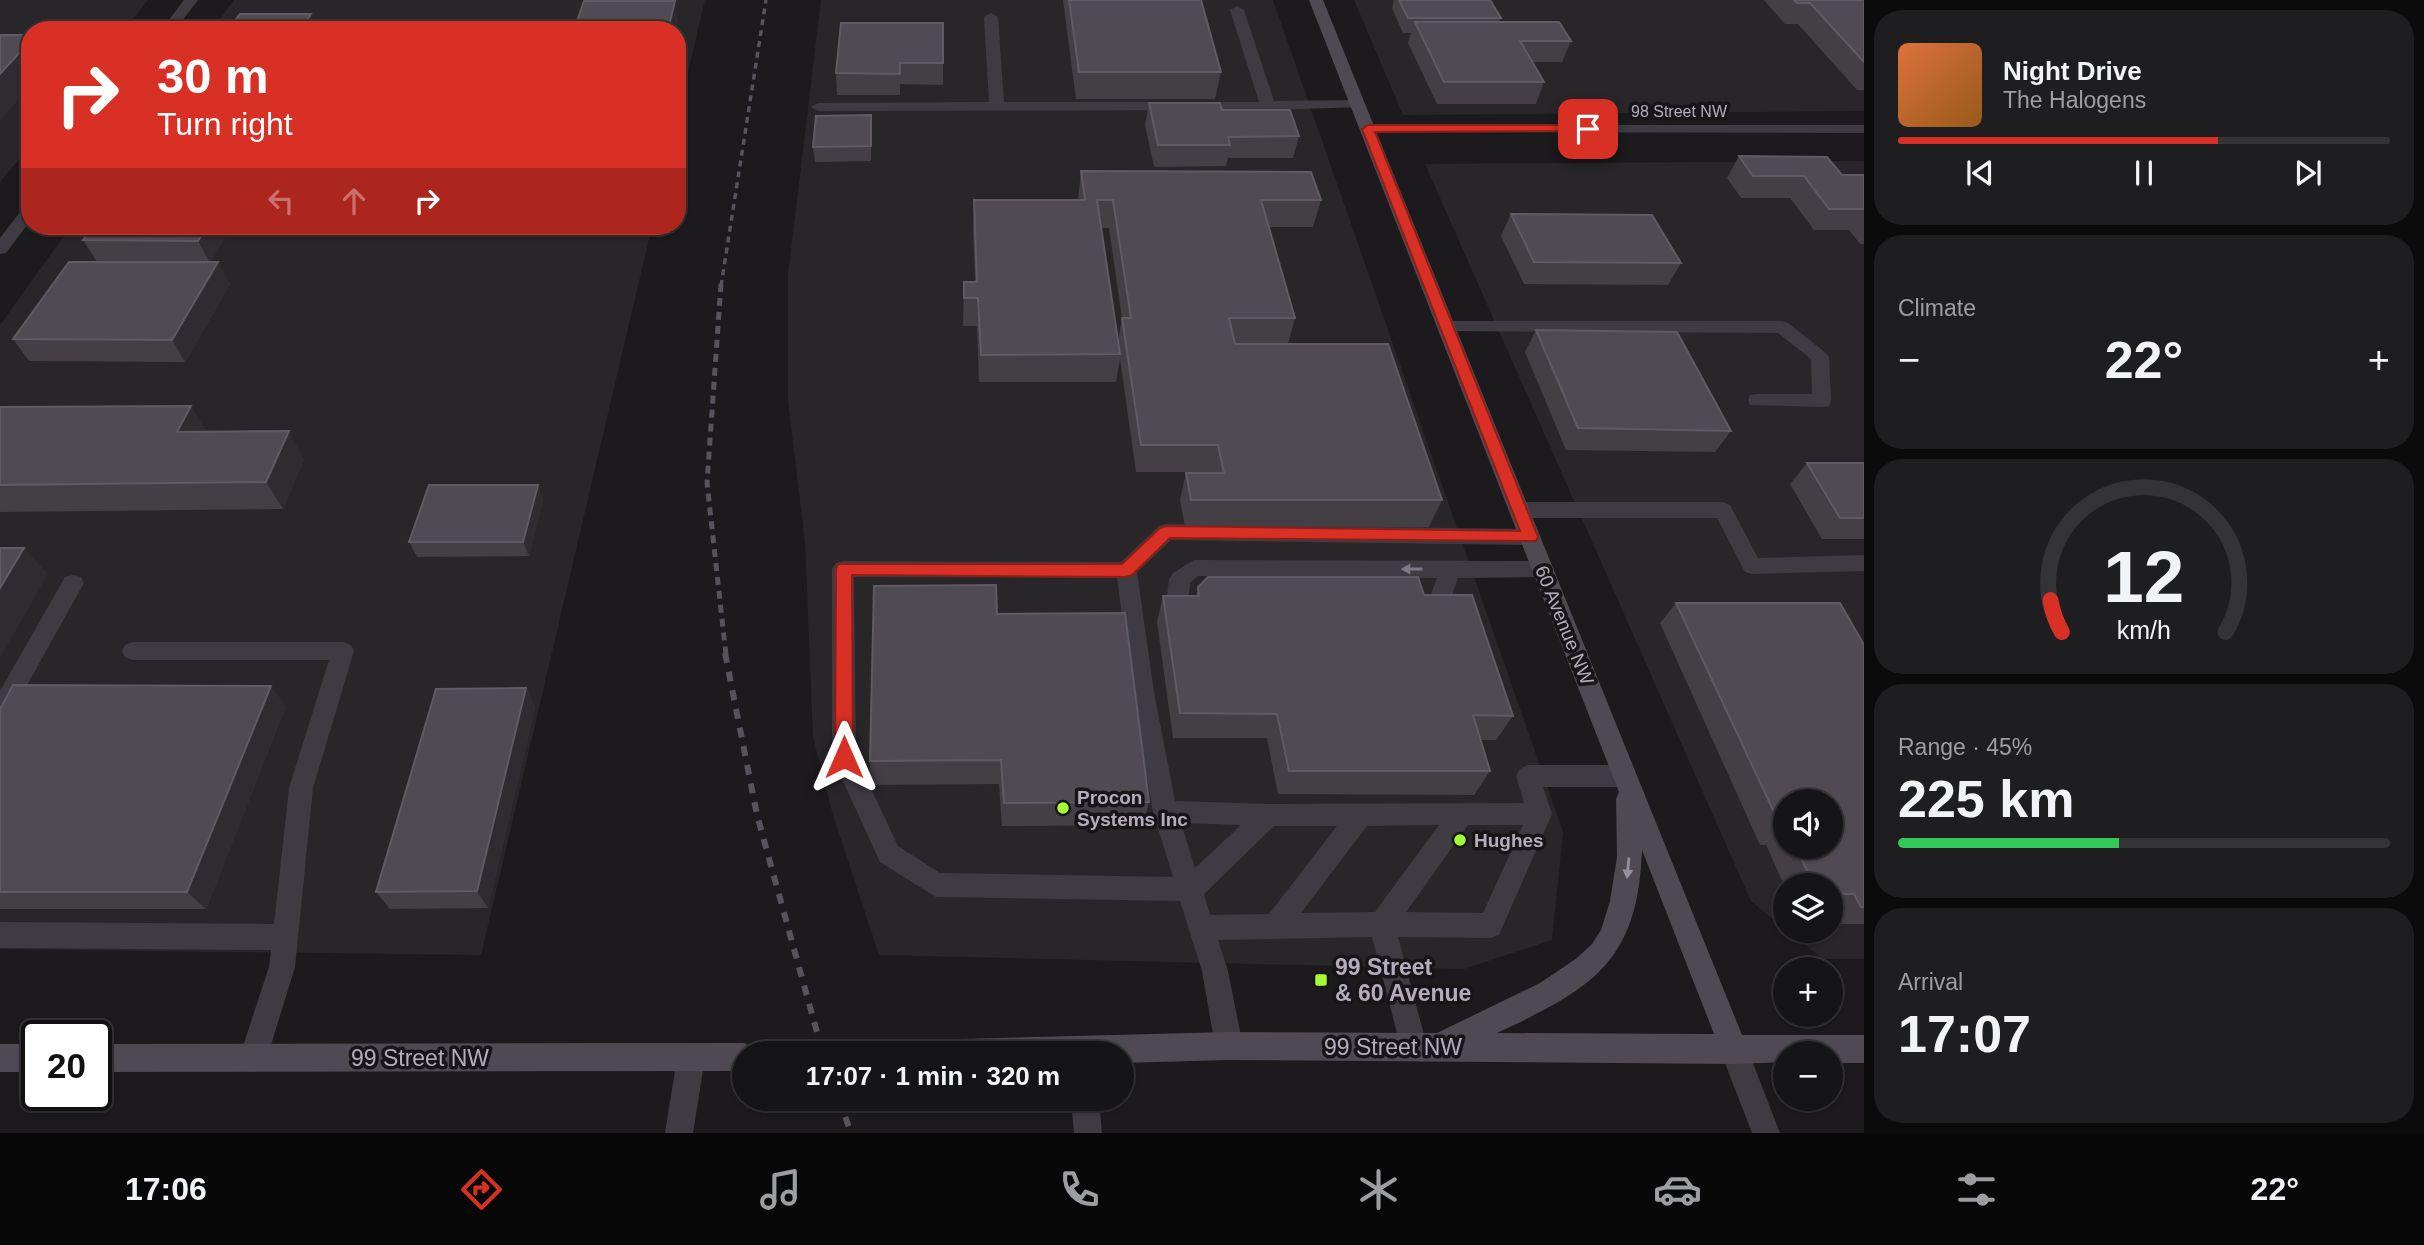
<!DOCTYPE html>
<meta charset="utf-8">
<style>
:root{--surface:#151416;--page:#1e1d1f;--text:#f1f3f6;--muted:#9d9ea1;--line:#343335;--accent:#d93025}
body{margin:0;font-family:Helvetica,sans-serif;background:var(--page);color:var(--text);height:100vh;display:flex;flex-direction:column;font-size:26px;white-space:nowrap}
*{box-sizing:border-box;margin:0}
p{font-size:23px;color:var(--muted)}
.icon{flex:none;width:38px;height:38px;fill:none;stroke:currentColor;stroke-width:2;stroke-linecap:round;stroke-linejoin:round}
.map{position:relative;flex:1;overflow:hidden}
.drawer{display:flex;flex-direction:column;gap:10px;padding:10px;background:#0c0b0c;width:560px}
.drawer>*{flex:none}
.guide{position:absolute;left:21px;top:21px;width:665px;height:214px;border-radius:28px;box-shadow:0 2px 5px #0004,0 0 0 2px var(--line);background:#d93025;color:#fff;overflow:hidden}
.buttons{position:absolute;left:1773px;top:789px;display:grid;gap:14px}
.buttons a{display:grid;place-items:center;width:70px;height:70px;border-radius:50%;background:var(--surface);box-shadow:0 2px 5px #0004,0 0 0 2px var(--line);font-size:35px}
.speed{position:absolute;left:21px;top:1020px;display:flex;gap:14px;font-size:35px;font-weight:700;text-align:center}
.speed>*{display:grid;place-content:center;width:91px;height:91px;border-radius:50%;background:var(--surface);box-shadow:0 2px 5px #0004,0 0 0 2px var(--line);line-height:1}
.speed .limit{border:4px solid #111;border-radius:10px;background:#fff;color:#111}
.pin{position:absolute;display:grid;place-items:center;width:60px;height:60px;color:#fff;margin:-30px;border-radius:14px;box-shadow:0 4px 10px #0006}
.me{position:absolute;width:77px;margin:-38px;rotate:0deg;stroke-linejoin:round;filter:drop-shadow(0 0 5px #0008)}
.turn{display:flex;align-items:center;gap:24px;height:147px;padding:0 21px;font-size:32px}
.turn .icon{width:91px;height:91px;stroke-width:2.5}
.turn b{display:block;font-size:49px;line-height:60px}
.lanes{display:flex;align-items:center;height:66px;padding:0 21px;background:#0003;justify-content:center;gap:35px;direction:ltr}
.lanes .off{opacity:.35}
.big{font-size:52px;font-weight:700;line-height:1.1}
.drawer .tile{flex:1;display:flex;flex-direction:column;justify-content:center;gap:10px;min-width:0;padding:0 24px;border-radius:28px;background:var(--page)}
.drawer .dial{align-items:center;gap:0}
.dial svg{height:182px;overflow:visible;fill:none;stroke:var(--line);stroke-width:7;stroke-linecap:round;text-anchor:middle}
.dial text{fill:var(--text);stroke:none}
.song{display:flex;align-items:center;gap:21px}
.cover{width:84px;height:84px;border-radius:10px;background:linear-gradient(135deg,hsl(20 70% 55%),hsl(30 70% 35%))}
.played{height:7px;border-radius:4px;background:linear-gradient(90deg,var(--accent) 65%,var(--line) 65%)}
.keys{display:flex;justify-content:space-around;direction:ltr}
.heat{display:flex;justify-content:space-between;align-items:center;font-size:38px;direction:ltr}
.charge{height:10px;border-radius:5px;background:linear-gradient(90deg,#34c759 45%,var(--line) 0)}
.trip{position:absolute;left:732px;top:1041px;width:402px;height:70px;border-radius:35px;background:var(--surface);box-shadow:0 2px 5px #0004,0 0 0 2px var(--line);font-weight:700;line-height:70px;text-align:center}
.dock{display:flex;height:112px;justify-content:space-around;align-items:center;background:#080809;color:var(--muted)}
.dock .icon{width:49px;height:49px}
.dock .on{color:var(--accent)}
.dock b{font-size:32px;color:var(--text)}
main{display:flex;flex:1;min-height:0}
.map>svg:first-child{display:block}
</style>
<main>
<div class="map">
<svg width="1864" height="1133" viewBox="0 0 1864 1133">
<rect width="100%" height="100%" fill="#1c1a1d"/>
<g fill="#29262a" fill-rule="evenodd">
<path d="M 0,0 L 148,0 L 124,30 L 30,30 L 30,146 L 0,182 Z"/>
<path d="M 234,0 L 705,0 L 677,119 L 677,30 L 212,30 Z"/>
<path d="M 821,0 L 1273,0 L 1563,832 L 1552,940 L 1464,969 L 879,955 L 833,815 L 813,738 L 805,542 L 788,401 L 788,275 Z"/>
<path d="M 1354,0 L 1864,0 L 1864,111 L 1403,115 Z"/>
<path d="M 1864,161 L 1864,959 L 1823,959 L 1788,931 L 1830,931 L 1830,886 L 1785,886 L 1785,929 L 1751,901 L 1425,164 ZM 1785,802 L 1830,802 L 1830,847 L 1785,847 Z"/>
<path d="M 71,226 L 652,226 L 481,955 L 0,949 L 0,325 Z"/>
</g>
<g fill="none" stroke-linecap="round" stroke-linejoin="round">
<g fill="#3f3b42" fill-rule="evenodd">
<path d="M 1237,6 L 1244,10 L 1274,101 L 1357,100 L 1362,101 L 1364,104 L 1362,107 L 1268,110 L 818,111 L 811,107 L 818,103 L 989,102 L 984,17 L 991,13 L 998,17 L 1004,102 L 1259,102 L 1230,10 Z"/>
<path d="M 1447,321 L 1782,321 L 1788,323 L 1826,353 L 1829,357 L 1831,401 L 1829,406 L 1822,407 L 1750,405 L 1748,400 L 1750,395 L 1757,394 L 1812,394 L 1811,359 L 1778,333 L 1441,331 L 1438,327 L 1441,323 Z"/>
<path d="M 1519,502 L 1723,502 L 1730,505 L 1758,558 L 1864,555 L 1864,571 L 1752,574 L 1745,572 L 1717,518 L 1519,518 L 1512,515 L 1509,510 L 1512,505 Z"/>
<path d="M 1166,524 L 1530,529 L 1537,531 L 1540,537 L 1537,543 L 1530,545 L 1171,540 L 1137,572 L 1154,692 L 1175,801 L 1269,804 L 1524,803 L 1516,776 L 1520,769 L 1528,765 L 1625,765 L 1633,769 L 1637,776 L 1633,783 L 1625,787 L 1543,787 L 1552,814 L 1499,935 L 1490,938 L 1398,937 L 1427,1046 L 1423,1056 L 1413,1060 L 1403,1056 L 1372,937 L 1218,940 L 1228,971 L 1243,1046 L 1239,1056 L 1229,1060 L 1219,1056 L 1215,1046 L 1202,971 L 1180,901 L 936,897 L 880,862 L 832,757 L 832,569 L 836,563 L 843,561 L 1121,562 L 1159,526 ZM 854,577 L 1117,578 L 1132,692 L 1153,812 L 1173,877 L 940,873 L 898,846 L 856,757 ZM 1181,823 L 1241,825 L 1195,868 ZM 1439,825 L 1375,912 L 1301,913 L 1367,826 ZM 1468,825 L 1523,825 L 1483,913 L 1406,912 ZM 1274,826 L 1337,826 L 1269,914 L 1210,915 L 1204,894 Z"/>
<path d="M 1194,560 L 1543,561 L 1550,563 L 1554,569 L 1550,575 L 1543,577 L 1458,578 L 1443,621 L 1440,627 L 1432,630 L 1424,627 L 1421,621 L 1437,578 L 1198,576 L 1190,583 L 1186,622 L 1183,628 L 1175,631 L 1167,628 L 1164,622 L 1169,579 L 1173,573 Z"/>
<path d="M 73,575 L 81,577 L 84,583 L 8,719 L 0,722 L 0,691 L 65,577 Z"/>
<path d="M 133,642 L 343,642 L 351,645 L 354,651 L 313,788 L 295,967 L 267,1058 L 263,1068 L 253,1072 L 243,1068 L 239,1058 L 269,967 L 271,950 L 0,948 L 0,922 L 274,924 L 289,788 L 329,660 L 133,660 L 125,657 L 122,651 L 125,645 Z"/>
<path d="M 691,1044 L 701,1048 L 705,1058 L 693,1133 L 665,1133 L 677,1058 L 681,1048 Z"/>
<path d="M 1071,1099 L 1099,1099 L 1102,1133 L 1074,1133 Z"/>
</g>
<g fill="#3f3b42" fill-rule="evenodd">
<path d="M 184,0 L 198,0 L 175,30 L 161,30 Z"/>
<path d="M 1368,125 L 1864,125 L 1864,133 L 1363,132 L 1361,129 L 1363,126 Z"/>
<path d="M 30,205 L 30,221 L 6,253 L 0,254 L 0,238 L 24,207 Z"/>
<path d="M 1734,1036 L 1744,1040 L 1780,1133 L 1752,1133 L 1720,1050 L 1724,1040 Z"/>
</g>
<g fill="#4e4952" fill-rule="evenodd">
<path d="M 1309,0 L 1323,0 L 1742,1035 L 1864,1035 L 1864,1063 L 1830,1063 L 1830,1054 L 1785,1054 L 1785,1062 L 1734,1064 L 1229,1060 L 1122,1063 L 1122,1054 L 908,1054 L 912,1044 L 922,1040 L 1229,1032 L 1437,1033 L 1540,983 L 1577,958 L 1592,944 L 1601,930 L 1610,901 L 1617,857 L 1616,799 L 1619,792 ZM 1642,850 L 1714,1034 L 1497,1033 C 1591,989 1638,963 1642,850 Z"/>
<path d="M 744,1043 L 754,1047 L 756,1054 L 744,1054 L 744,1071 L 96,1072 L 96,1044 Z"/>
<rect x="0" y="1044" width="37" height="28"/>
</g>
<path stroke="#57525b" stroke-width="3.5" stroke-dasharray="6 5" stroke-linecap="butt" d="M 721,286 L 766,0"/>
<path stroke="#57525b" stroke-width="5" stroke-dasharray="8 6" stroke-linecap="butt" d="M 721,284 L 707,483 L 726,655"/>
<g stroke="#57525b" stroke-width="6" stroke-dasharray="10 9" stroke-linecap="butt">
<path d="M 725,653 L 757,815 L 823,1054"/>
<path d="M 839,1099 L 851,1133"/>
</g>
</g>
<g fill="#433f45" fill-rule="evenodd">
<path d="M 1063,0 L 1201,0 L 1221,72 L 1215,99 L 1076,99 Z"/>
<path d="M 1394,0 L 1490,0 L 1501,18 L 1499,22 L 1571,41 L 1562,62 L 1532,62 L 1544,82 L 1536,104 L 1437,104 L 1408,43 L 1411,33 L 1403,33 L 1392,8 Z"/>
<path d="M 1764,0 L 1864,0 L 1864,90 L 1857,90 L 1798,24 L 1785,24 Z"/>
<path d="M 943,23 L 943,85 L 900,84 L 900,95 L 837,95 L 836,73 Z"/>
<path d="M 1149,103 L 1222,110 L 1299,136 L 1293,158 L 1228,158 L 1226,166 L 1154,167 L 1145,125 Z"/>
<path d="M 871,115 L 871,161 L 815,162 L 813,147 Z"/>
<path d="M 1739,156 L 1842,175 L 1864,175 L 1864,244 L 1860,244 L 1849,230 L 1814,230 L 1790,198 L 1741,198 L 1727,178 Z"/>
<path d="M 1081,171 L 1321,200 L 1313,227 L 1269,227 L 1295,318 L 1288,344 L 1442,500 L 1429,527 L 1185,527 L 1180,500 L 1186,473 L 1211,472 L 1136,472 L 1120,359 L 1116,382 L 979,382 L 977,326 L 963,326 L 964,282 L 975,282 L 973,228 L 974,200 L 1078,200 ZM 1101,228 L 1109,228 L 1122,318 L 1118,341 Z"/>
<path d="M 1511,214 L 1681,263 L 1668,285 L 1524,284 L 1501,236 Z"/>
<path d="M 232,226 L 210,262 L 230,284 L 185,362 L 29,361 L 13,339 L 97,262 L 83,240 Z"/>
<path d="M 1536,330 L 1731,431 L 1715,452 L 1566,450 L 1525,352 Z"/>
<path d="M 0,407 L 207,432 L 304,459 L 283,509 L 0,512 Z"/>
<path d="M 1807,463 L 1864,463 L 1864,539 L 1822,539 L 1790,484 Z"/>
<path d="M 538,485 L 543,500 L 529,556 L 417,557 L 409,542 Z"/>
<path d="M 1198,587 L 1424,595 L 1513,716 L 1496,740 L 1481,740 L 1490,771 L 1474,795 L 1278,794 L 1267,738 L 1173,738 L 1157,622 L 1163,596 L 1196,596 Z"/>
<path d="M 1676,603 L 1864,645 L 1864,924 L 1837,924 L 1830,911 L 1830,886 L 1785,886 L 1785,887 L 1766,845 L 1760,845 L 1660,623 ZM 1785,802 L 1830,847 L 1785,847 Z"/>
<path d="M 997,614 L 1149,802 L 1143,825 L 1002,826 L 999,784 L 871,785 L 870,761 Z"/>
<path d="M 526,688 L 535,708 L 488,908 L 390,909 L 376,892 Z"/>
<path d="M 286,706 L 206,909 L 0,909 L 0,709 Z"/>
</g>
<g fill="#2f2b30">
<path d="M 675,1 L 678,22 L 676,30 L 668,30 Z"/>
<path d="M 311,14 L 317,30 L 301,30 Z"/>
<path d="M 30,41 L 30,86 L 0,121 L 0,74 Z"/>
<path d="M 871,115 L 872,130 L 871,161 Z"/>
<path d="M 207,226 L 232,226 L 210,263 L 198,241 Z"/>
<path d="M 218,262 L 230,284 L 185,362 L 172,340 Z"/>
<path d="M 191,406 L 208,433 L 177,432 Z"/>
<path d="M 289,431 L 304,459 L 283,509 L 266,482 Z"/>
<path d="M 538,485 L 543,500 L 529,556 L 523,542 Z"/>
<path d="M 24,548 L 48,574 L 0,658 L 0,588 Z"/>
<path d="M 271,686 L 286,706 L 206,909 L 187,892 Z"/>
<path d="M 526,688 L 535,708 L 488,908 L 477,891 Z"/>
</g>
<g fill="#504b52" stroke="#5f5a63" stroke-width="2">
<path d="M 1069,0 L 1201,0 L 1221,72 L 1079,72 Z"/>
<path d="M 1399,0 L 1490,0 L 1501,18 L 1408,18 Z"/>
<path d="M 1794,0 L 1864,0 L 1864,62 L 1810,3 L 1797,3 Z"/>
<path d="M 584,1 L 675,1 L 668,30 L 574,30 Z"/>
<path d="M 240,14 L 311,14 L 301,30 L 228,30 Z"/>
<path d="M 1415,22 L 1559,22 L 1571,41 L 1520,41 L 1544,82 L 1444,82 Z"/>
<path d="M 841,23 L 943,23 L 943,63 L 900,63 L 900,74 L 836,73 Z"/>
<path d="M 0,35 L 30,35 L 30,41 L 0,74 Z"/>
<path d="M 1149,103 L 1220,103 L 1222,110 L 1290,110 L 1299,136 L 1228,137 L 1230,145 L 1158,145 Z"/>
<path d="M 871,115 L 871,146 L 813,147 L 816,116 Z"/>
<path d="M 1739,156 L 1827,157 L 1842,175 L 1864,175 L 1864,209 L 1829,209 L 1804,176 L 1753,176 Z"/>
<path d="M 1081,171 L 1311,172 L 1321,200 L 1261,200 L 1295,318 L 1229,318 L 1235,344 L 1388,344 L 1442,500 L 1191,500 L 1186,473 L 1224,473 L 1218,445 L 1141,445 L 1122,318 L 1131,318 L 1113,200 L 1097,200 L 1120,354 L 981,355 L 978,298 L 964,298 L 964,282 L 977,282 L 974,200 L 1085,200 Z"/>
<path d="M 1511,214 L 1652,215 L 1681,263 L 1534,262 Z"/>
<path d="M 93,226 L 207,226 L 198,241 L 83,240 Z"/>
<path d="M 69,262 L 218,262 L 172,340 L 13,339 Z"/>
<path d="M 1536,330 L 1677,332 L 1731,431 L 1578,428 Z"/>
<path d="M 191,406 L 177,432 L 289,431 L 266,482 L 0,485 L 0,407 Z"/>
<path d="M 1807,463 L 1864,463 L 1864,518 L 1840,518 Z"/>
<path d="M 429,485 L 538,485 L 523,542 L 409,542 Z"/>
<path d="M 0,548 L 24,548 L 0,588 Z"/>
<path d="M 1208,577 L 1418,577 L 1424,595 L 1472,595 L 1513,716 L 1473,715 L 1490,771 L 1289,771 L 1277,714 L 1180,713 L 1163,596 L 1199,596 L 1198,587 Z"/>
<path d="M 996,585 L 997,614 L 1125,613 L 1149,802 L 1004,803 L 1001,760 L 870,761 L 874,586 Z"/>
<path d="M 1676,603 L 1840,603 L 1864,645 L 1864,907 L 1861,907 L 1854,894 L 1830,894 L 1830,886 L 1814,886 L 1796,847 L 1830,847 L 1830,802 L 1785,802 L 1785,827 L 1781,827 Z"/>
<path d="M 13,685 L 271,686 L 187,892 L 0,892 L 0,709 Z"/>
<path d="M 526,688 L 477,891 L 376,892 L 436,689 Z"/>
</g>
<defs><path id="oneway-solid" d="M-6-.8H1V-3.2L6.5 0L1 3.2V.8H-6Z" transform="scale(1.75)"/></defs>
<use fill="#7f7986" href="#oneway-solid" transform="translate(1412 569) rotate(-180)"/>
<use fill="#958e9d" href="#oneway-solid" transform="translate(1628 868) rotate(95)"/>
<path fill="#d93025" stroke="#8d1f18" stroke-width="2" d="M 1588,125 L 1594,129 L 1592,131 L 1375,132 L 1538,537 L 1536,541 L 1170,538 L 1132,575 L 1126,577 L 852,575 L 853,757 L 851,762 L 844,765 L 838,762 L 835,757 L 836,569 L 838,564 L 1122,564 L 1160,528 L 1166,526 L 1520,531 L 1362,129 L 1368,125 Z"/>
<g fill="#a5fb33" stroke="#171518" stroke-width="2.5">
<circle cx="1063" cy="808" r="7"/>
<circle cx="1460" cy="840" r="7"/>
<rect x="1314" y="973" width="14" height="14" rx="3.5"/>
</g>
<g text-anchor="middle" stroke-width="7" stroke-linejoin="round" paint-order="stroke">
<g font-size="16" fill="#b4acbd" stroke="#171518">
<text x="1679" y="117">98 Street NW</text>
</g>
<g font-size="19" fill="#b4acbd" stroke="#171518">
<text transform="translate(1565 625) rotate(68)" y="7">60 Avenue NW</text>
</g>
<g font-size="19" font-weight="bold" fill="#b4acbd" stroke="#171518" text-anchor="start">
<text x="1077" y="804">Procon<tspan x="1077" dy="22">Systems Inc</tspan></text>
<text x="1474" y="847">Hughes</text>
</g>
<g font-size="23" font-weight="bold" fill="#b4acbd" stroke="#171518" text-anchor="start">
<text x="1335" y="975">99 Street<tspan x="1335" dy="26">&amp; 60 Avenue</tspan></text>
</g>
<g font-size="23" fill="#b4acbd" stroke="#171518">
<text x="1393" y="1055">99 Street NW</text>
<text x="420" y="1066">99 Street NW</text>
</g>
</g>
</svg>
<div class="buttons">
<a><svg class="icon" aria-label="sound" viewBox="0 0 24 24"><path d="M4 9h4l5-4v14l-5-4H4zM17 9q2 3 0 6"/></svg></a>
<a><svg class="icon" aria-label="layers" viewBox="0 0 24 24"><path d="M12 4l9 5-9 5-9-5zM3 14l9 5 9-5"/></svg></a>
<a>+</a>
<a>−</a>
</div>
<div class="speed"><div class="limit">20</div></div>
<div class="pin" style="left:1588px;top:129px;background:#d93025"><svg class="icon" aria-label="arrive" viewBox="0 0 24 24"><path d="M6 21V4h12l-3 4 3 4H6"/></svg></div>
<svg class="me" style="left:844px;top:757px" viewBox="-20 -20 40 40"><path d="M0-17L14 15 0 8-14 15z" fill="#d93025" stroke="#fff" stroke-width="4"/></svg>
<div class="trip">17:07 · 1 min · 320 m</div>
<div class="guide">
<div class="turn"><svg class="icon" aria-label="right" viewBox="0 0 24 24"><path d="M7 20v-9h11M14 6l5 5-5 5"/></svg><div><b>30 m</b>Turn right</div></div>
<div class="lanes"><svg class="icon off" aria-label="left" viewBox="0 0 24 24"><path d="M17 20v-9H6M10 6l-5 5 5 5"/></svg><svg class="icon off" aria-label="ahead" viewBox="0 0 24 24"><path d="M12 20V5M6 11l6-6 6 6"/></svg><svg class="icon" aria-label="right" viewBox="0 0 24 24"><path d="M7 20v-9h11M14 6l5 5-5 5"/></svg></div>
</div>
</div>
<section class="drawer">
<div class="tile">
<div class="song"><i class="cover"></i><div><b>Night Drive</b><p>The Halogens</p></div></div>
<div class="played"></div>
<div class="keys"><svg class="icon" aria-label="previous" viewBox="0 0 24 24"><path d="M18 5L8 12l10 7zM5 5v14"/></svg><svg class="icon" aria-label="pause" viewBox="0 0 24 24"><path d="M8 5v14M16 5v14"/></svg><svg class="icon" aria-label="next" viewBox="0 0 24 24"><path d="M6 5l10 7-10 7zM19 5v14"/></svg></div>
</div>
<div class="tile"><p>Climate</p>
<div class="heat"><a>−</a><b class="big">22°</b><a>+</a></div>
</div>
<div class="tile dial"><svg viewBox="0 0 100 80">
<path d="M14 69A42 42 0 1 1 86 69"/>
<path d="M14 69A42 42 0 0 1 9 55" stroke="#d93025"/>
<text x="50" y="56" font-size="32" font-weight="700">12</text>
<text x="50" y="72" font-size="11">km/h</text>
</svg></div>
<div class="tile"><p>Range · 45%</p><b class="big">225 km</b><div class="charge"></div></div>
<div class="tile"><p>Arrival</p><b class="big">17:07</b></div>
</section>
</main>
<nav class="dock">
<b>17:06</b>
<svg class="icon on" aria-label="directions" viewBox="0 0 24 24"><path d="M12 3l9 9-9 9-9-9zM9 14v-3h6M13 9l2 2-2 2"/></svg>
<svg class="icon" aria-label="music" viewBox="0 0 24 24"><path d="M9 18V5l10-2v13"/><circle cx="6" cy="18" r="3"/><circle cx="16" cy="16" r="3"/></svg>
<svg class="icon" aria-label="phone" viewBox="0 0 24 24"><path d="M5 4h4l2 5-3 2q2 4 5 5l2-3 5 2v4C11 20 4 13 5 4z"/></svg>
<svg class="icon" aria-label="climate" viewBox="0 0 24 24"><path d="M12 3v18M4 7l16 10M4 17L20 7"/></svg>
<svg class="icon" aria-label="car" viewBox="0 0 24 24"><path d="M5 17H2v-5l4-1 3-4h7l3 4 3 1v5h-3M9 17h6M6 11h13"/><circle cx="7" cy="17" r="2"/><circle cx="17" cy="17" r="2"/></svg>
<svg class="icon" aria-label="filters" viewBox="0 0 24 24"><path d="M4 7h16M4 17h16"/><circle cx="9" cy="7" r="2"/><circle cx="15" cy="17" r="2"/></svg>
<b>22°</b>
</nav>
